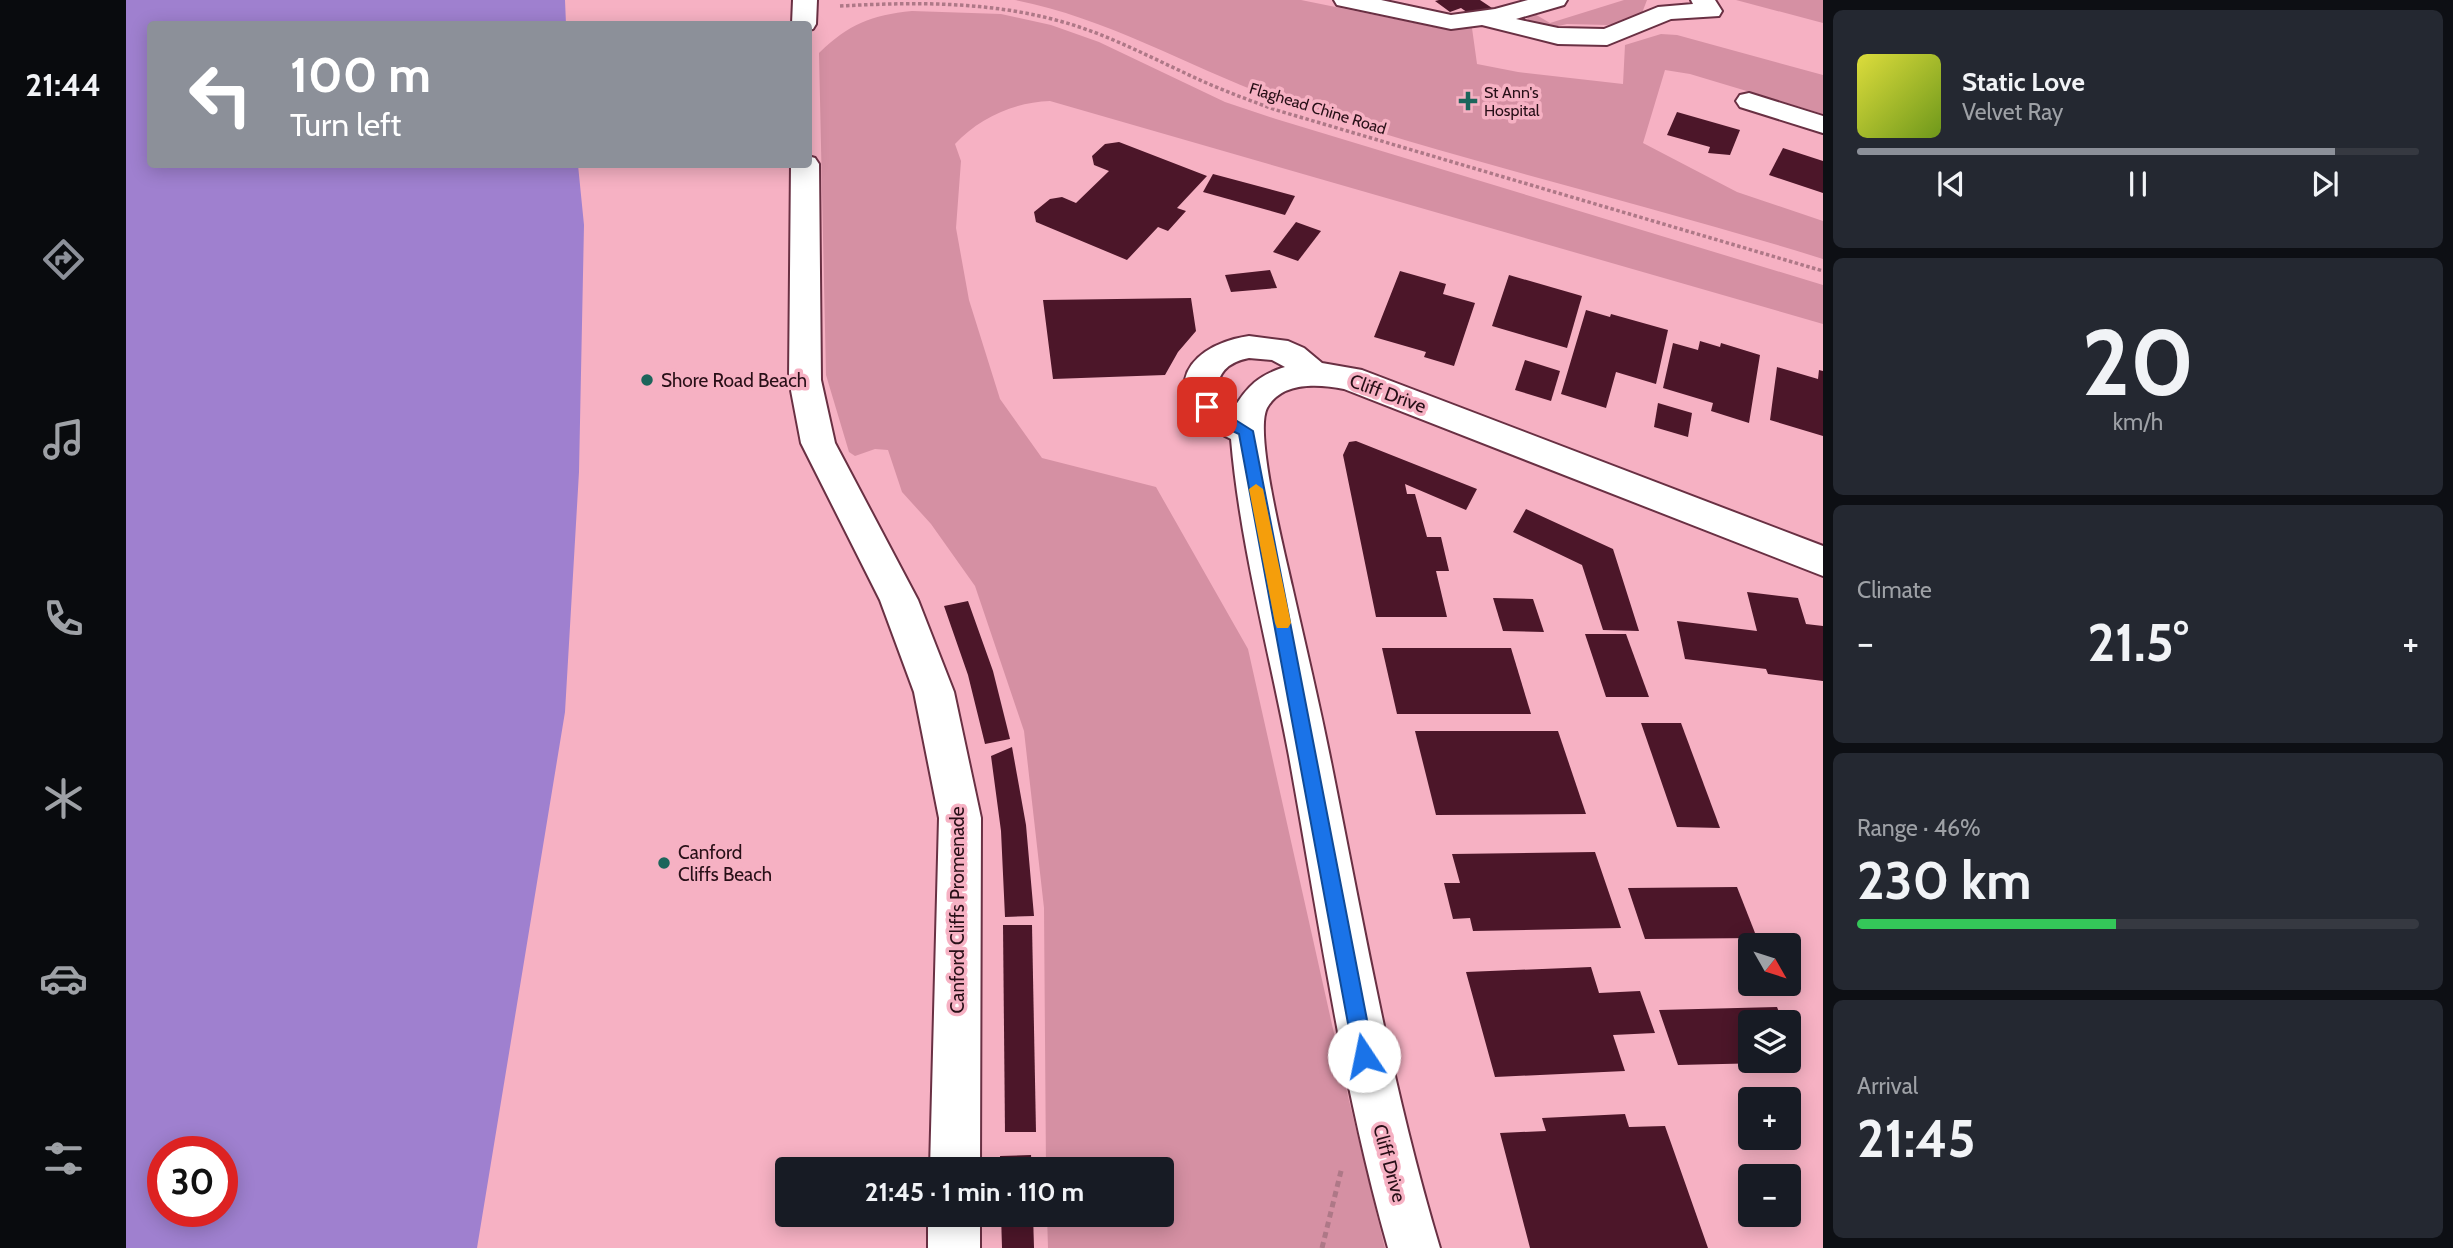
<!DOCTYPE html>
<meta charset="utf-8">
<style>
:root{--surface:#171b24;--page:#242831;--text:#f1f3f6;--muted:#9ea1a6;--line:#363941;--accent:#8c9099}
body{margin:0;font-family:Cabin,sans-serif;background:var(--page);color:var(--text);height:100vh;display:flex;flex-direction:column;font-size:26px;white-space:nowrap}
*{box-sizing:border-box;margin:0}
p{font-size:23px;color:var(--muted)}
.icon{flex:none;width:38px;height:38px;fill:none;stroke:currentColor;stroke-width:2;stroke-linecap:round;stroke-linejoin:round}
.map{position:relative;flex:1;overflow:hidden}
.sheet{display:flex;flex-direction:column;gap:10px;padding:10px;background:#0d0f14;width:630px}
.sheet>*{flex:none}
.guide{position:absolute;left:21px;top:21px;width:665px;height:147px;border-radius:7px;box-shadow:0 4px 18px #0003;background:#8c9099;color:#fff;overflow:hidden}
.needle{width:46px;rotate:129deg}
.controls{position:absolute;left:1612px;top:933px;display:grid;gap:14px}
.controls a{display:grid;place-items:center;width:63px;height:63px;border-radius:7px;background:var(--surface);box-shadow:0 4px 18px #0003;font-size:35px}
.speed{position:absolute;left:21px;top:1136px;display:flex;gap:14px;font-size:35px;font-weight:700;text-align:center}
.speed>*{display:grid;place-content:center;width:91px;height:91px;border-radius:50%;background:var(--surface);box-shadow:0 4px 18px #0003;line-height:1}
.speed .limit{border:10px solid #d22;background:#fff;color:#111}
.pin{position:absolute;display:grid;place-items:center;width:60px;height:60px;color:#fff;margin:-30px;border-radius:14px;box-shadow:0 4px 10px #0006}
.me{position:absolute;width:77px;margin:-38px;rotate:349deg;stroke-linejoin:round;filter:drop-shadow(0 0 5px #0008)}
.turn{display:flex;align-items:center;gap:24px;height:147px;padding:0 28px;font-size:32px}
.turn .icon{width:91px;height:91px;stroke-width:2.5}
.turn b{display:block;font-size:49px;line-height:60px}
.big{font-size:52px;font-weight:800;line-height:1.1}
.sheet .tile{flex:1;display:flex;flex-direction:column;justify-content:center;gap:10px;min-width:0;padding:0 24px;border-radius:10px;background:var(--page)}
.sheet .dial{align-items:center;gap:0}
.dial b{font-size:91px;line-height:1}
.song{display:flex;align-items:center;gap:21px}
.cover{width:84px;height:84px;border-radius:10px;background:linear-gradient(135deg,hsl(60 70% 55%),hsl(80 70% 35%))}
.played{height:7px;border-radius:4px;background:linear-gradient(90deg,var(--accent) 85%,var(--line) 85%)}
.keys{display:flex;justify-content:space-around;direction:ltr}
.heat{display:flex;justify-content:space-between;align-items:center;font-size:38px;direction:ltr}
.charge{height:10px;border-radius:5px;background:linear-gradient(90deg,#34c759 46%,var(--line) 0)}
.trip{position:absolute;left:649px;top:1157px;width:399px;height:70px;border-radius:7px;background:var(--surface);box-shadow:0 4px 18px #0003;font-weight:800;line-height:70px;text-align:center}
main{display:flex;flex:1;min-height:0}
.dock{display:flex;flex-direction:column;width:126px;justify-content:space-around;align-items:center;background:#090b0e;color:var(--muted)}
.dock .icon{width:49px;height:49px}
.dock .current{color:var(--accent)}
.dock b{font-size:32px;color:var(--text)}
.map>svg:first-child{display:block}
</style>
<main>
<nav class="dock">
<b>21:44</b>
<svg class="icon current" aria-label="directions" viewBox="0 0 24 24"><path d="M12 3l9 9-9 9-9-9zM9 14v-3h6M13 9l2 2-2 2"/></svg>
<svg class="icon" aria-label="music" viewBox="0 0 24 24"><path d="M9 18V5l10-2v13"/><circle cx="6" cy="18" r="3"/><circle cx="16" cy="16" r="3"/></svg>
<svg class="icon" aria-label="phone" viewBox="0 0 24 24"><path d="M5 4h4l2 5-3 2q2 4 5 5l2-3 5 2v4C11 20 4 13 5 4z"/></svg>
<svg class="icon" aria-label="climate" viewBox="0 0 24 24"><path d="M12 3v18M4 7l16 10M4 17L20 7"/></svg>
<svg class="icon" aria-label="car" viewBox="0 0 24 24"><path d="M5 17H2v-5l4-1 3-4h7l3 4 3 1v5h-3M9 17h6M6 11h13"/><circle cx="7" cy="17" r="2"/><circle cx="17" cy="17" r="2"/></svg>
<svg class="icon" aria-label="filters" viewBox="0 0 24 24"><path d="M4 7h16M4 17h16"/><circle cx="9" cy="7" r="2"/><circle cx="15" cy="17" r="2"/></svg>
</nav>
<div class="map">
<svg width="1697" height="1248" viewBox="0 0 1697 1248">
<rect width="100%" height="100%" fill="#f6b1c3"/>
<g fill="#d590a3">
<path d="M 889,0 L 1175,0 L 1323,30 L 1346,28 L 1351,64 L 1392,72 L 1497,84 L 1499,45 L 1535,34 L 1551,35 L 1697,75 L 1697,114 L 1564,74 L 1539,70 L 1517,143 L 1611,192 L 1697,221 L 1697,259 C 1521,204 1341,163 1167,105 C 1073,73 987,19 889,0 Z"/>
<path d="M 1498,0 L 1521,0 L 1516,13 L 1503,21 L 1481,25 L 1441,24 L 1424,28 L 1404,22 L 1401,18 L 1407,13 L 1424,23 Z"/>
<path d="M 1610,0 L 1697,0 L 1697,23 Z"/>
<path d="M 786,11 L 875,14 L 925,25 L 973,42 L 1099,102 L 1150,119 L 1697,285 L 1697,324 L 924,101 C 889,102 853,118 829,144 L 835,161 L 830,228 L 843,300 L 874,399 L 916,458 L 1030,487 L 1122,649 L 1222,1096 L 1259,1248 L 922,1248 L 921,1215 L 1036,1214 L 1036,1169 L 920,1169 L 918,908 L 898,731 L 849,586 L 805,524 L 776,492 L 762,450 L 749,449 L 729,456 L 723,452 L 700,375 L 693,53 C 723,24 745,15 786,11 Z"/>
</g>
<path fill="#9f80cf" fill-rule="evenodd" d="M 0,0 L 439,0 L 440,24 L 24,24 L 24,164 L 452,165 L 458,225 L 453,472 L 439,712 L 351,1248 L 0,1248 ZM 37,1152 L 96,1152 L 96,1211 L 37,1211 Z"/>
<g fill="#4c1629">
<path d="M 1313,0 L 1354,0 L 1366,8 L 1345,15 L 1335,8 L 1324,12 L 1309,1 Z"/>
<path d="M 1551,112 L 1614,130 L 1604,155 L 1582,153 L 1584,147 L 1541,135 Z"/>
<path d="M 993,142 L 1081,176 L 1051,208 L 1060,211 L 1042,231 L 1032,227 L 1001,260 L 910,222 L 908,212 L 924,199 L 936,197 L 950,203 L 983,171 L 968,165 L 966,156 L 979,144 Z"/>
<path d="M 1657,148 L 1697,161 L 1697,193 L 1643,175 Z"/>
<path d="M 1087,174 L 1169,196 L 1159,215 L 1077,192 Z"/>
<path d="M 1170,222 L 1195,231 L 1172,261 L 1147,252 Z"/>
<path d="M 1144,270 L 1151,288 L 1105,292 L 1099,275 Z"/>
<path d="M 1274,271 L 1320,284 L 1317,294 L 1349,303 L 1328,366 L 1298,357 L 1300,352 L 1248,337 Z"/>
<path d="M 1383,275 L 1456,296 L 1441,348 L 1366,326 Z"/>
<path d="M 1065,298 L 1070,331 L 1052,352 L 1039,375 L 927,379 L 917,300 Z"/>
<path d="M 1460,310 L 1484,317 L 1485,314 L 1542,330 L 1530,384 L 1490,372 L 1480,408 L 1435,394 Z"/>
<path d="M 1574,341 L 1594,347 L 1595,343 L 1634,355 L 1623,423 L 1585,411 L 1587,403 L 1537,388 L 1547,343 L 1572,350 Z"/>
<path d="M 1399,360 L 1434,371 L 1425,401 L 1389,390 Z"/>
<path d="M 1651,367 L 1692,379 L 1693,370 L 1697,371 L 1697,436 L 1644,420 Z"/>
<path d="M 1532,403 L 1566,413 L 1562,437 L 1528,427 Z"/>
<path d="M 1230,441 L 1351,489 L 1340,510 L 1279,484 L 1281,494 L 1289,494 L 1301,537 L 1315,537 L 1323,571 L 1310,571 L 1321,617 L 1250,617 L 1217,455 L 1223,442 Z"/>
<path d="M 1400,509 L 1487,549 L 1513,631 L 1477,630 L 1456,565 L 1387,532 Z"/>
<path d="M 1621,592 L 1672,598 L 1680,624 L 1697,626 L 1697,681 L 1642,674 L 1640,669 L 1559,659 L 1551,621 L 1631,631 Z"/>
<path d="M 1367,598 L 1407,599 L 1418,632 L 1377,631 Z"/>
<path d="M 842,601 L 867,671 L 884,739 L 859,744 L 842,675 L 818,606 Z"/>
<path d="M 1459,634 L 1500,634 L 1523,697 L 1480,697 Z"/>
<path d="M 1256,648 L 1385,648 L 1405,714 L 1271,714 Z"/>
<path d="M 1515,723 L 1555,723 L 1594,828 L 1551,827 Z"/>
<path d="M 1289,731 L 1432,731 L 1460,814 L 1310,815 Z"/>
<path d="M 886,747 L 900,825 L 908,916 L 879,917 L 875,831 L 865,756 Z"/>
<path d="M 1469,852 L 1495,928 L 1347,931 L 1344,918 L 1327,919 L 1318,883 L 1334,883 L 1326,854 Z"/>
<path d="M 1611,887 L 1631,938 L 1519,939 L 1502,888 Z"/>
<path d="M 877,925 L 906,925 L 910,1132 L 879,1132 Z"/>
<path d="M 1465,967 L 1473,993 L 1514,991 L 1529,1033 L 1487,1035 L 1499,1071 L 1369,1077 L 1340,972 Z"/>
<path d="M 1651,1007 L 1657,1022 L 1624,1022 L 1624,1060 L 1641,1060 L 1641,1063 L 1552,1065 L 1533,1010 Z"/>
<path d="M 1662,1036 L 1663,1036 L 1673,1062 L 1662,1062 Z"/>
<path d="M 1499,1114 L 1503,1127 L 1539,1126 L 1582,1248 L 1404,1248 L 1374,1133 L 1420,1131 L 1416,1118 Z"/>
<path d="M 905,1155 L 906,1169 L 875,1169 L 874,1156 Z"/>
<path d="M 875,1214 L 907,1214 L 908,1248 L 876,1248 Z"/>
</g>
<g fill="none" stroke-linecap="round" stroke-linejoin="round">
<defs>
<g id="minor">
<path d="M 667,0 L 691,0 L 690,24 L 687,29 L 682,30 L 682,24 L 666,24 Z"/>
<path d="M 1208,0 L 1255,0 L 1325,15 L 1369,9 L 1402,0 L 1441,0 L 1438,5 L 1390,19 L 1432,28 L 1478,29 L 1532,7 L 1567,4 L 1565,0 L 1589,0 L 1596,11 L 1593,16 L 1545,19 L 1481,45 L 1432,44 L 1356,25 L 1325,29 L 1211,5 Z"/>
<path d="M 1623,93 L 1697,116 L 1697,133 L 1614,107 L 1610,101 L 1614,95 Z"/>
<path d="M 682,156 L 689,158 L 693,164 L 695,380 L 709,443 L 792,600 L 828,692 L 855,818 L 854,1169 L 804,1169 L 813,818 L 788,692 L 754,600 L 675,443 L 663,380 L 665,164 L 682,164 Z"/>
<path d="M 1123,336 L 1162,341 L 1178,348 L 1196,363 L 1236,370 L 1697,546 L 1697,576 L 1218,389 C 1193,384 1156,381 1141,408 C 1128,433 1159,554 1166,586 C 1180,648 1195,710 1207,772 C 1239,932 1267,1092 1314,1248 L 1262,1248 C 1216,1086 1193,921 1163,756 C 1143,650 1114,545 1105,439 C 1032,405 1050,347 1123,336 ZM 1123,358 L 1146,360 L 1159,367 C 1133,375 1121,386 1107,410 L 1093,397 C 1088,374 1102,362 1123,358 Z"/>
<rect x="802" y="1214" width="52" height="34"/>
</g>
</defs>
<use href="#minor" stroke="#693043" stroke-width="4"/>
<path stroke="#ae7887" stroke-width="3.5" stroke-dasharray="3.5 2.5" stroke-linecap="butt" d="M 714,6 C 789,2 864,1 937,22 C 980,34 1020,55 1061,74 C 1090,88 1120,99 1150,110 L 1697,271"/>
<path stroke="#ae7887" stroke-width="5" stroke-dasharray="6 4.5" stroke-linecap="butt" d="M 1196,1248 L 1216,1167"/>
<use href="#minor" fill="#fff" fill-rule="evenodd"/>
</g>
<path fill="#1a73e8" stroke="#114b97" stroke-width="2" d="M 1081,402 L 1127,431 L 1248,1056 L 1245,1063 L 1238,1066 L 1231,1063 L 1228,1056 L 1113,434 L 1091,424 L 1076,410 L 1076,403 Z"/>
<path fill="#f59e0b" d="M 1130,484 L 1137,489 L 1165,623 L 1162,628 L 1151,628 L 1149,623 L 1123,489 Z"/>
<g fill="#1c655b" stroke="#f6b1c3" stroke-width="2.5">
<path d="M1338.5 90.5h7v7h7v7h-7v7h-7v-7h-7v-7h7z"/>
<circle cx="521" cy="380" r="7"/>
<circle cx="538" cy="863" r="7"/>
</g>
<g text-anchor="middle" stroke-width="7" stroke-linejoin="round" paint-order="stroke">
<g font-size="16" fill="#280f17" stroke="#f6b1c3" text-anchor="start">
<text x="1358" y="98">St Ann's<tspan x="1358" dy="18">Hospital</tspan></text>
</g>
<g font-size="16" fill="#280f17" stroke="#f6b1c3">
<text transform="translate(1192 108) rotate(17)" y="6">Flaghead Chine Road</text>
</g>
<g font-size="19" fill="#280f17" stroke="#f6b1c3" text-anchor="start">
<text x="535" y="387">Shore Road Beach</text>
<text x="552" y="859">Canford<tspan x="552" dy="22">Cliffs Beach</tspan></text>
</g>
<g font-size="19" fill="#280f17" stroke="#f6b1c3">
<text transform="translate(1262 393) rotate(20)" y="7">Cliff Drive</text>
<text transform="translate(831 910) rotate(-90)" y="7">Canford Cliffs Promenade</text>
<text transform="translate(1264 1163) rotate(75)" y="7">Cliff Drive</text>
</g>
</g>
</svg>
<div class="controls">
<a><svg class="needle" viewBox="-14 -14 28 28"><path d="M0-13l5 13h-10z" fill="#e53935"/><path d="M0 13l5-13h-10z" fill="#9ea1a6"/></svg></a>
<a><svg class="icon" aria-label="layers" viewBox="0 0 24 24"><path d="M12 4l9 5-9 5-9-5zM3 14l9 5 9-5"/></svg></a>
<a>+</a>
<a>−</a>
</div>
<div class="speed"><div class="limit">30</div></div>
<div class="pin" style="left:1081px;top:407px;background:#d93025"><svg class="icon" aria-label="arrive" viewBox="0 0 24 24"><path d="M6 21V4h12l-3 4 3 4H6"/></svg></div>
<svg class="me" style="left:1238px;top:1056px" viewBox="-20 -20 40 40"><circle r="19" fill="#fff"/><path d="M0-13L10 11 0 6-10 11z" fill="#1a73e8"/></svg>
<div class="trip">21:45 · 1 min · 110 m</div>
<div class="guide">
<div class="turn"><svg class="icon" aria-label="left" viewBox="0 0 24 24"><path d="M17 20v-9H6M10 6l-5 5 5 5"/></svg><div><b>100 m</b>Turn left</div></div>
</div>
</div>
<section class="sheet">
<div class="tile">
<div class="song"><i class="cover"></i><div><b>Static Love</b><p>Velvet Ray</p></div></div>
<div class="played"></div>
<div class="keys"><svg class="icon" aria-label="previous" viewBox="0 0 24 24"><path d="M18 5L8 12l10 7zM5 5v14"/></svg><svg class="icon" aria-label="pause" viewBox="0 0 24 24"><path d="M8 5v14M16 5v14"/></svg><svg class="icon" aria-label="next" viewBox="0 0 24 24"><path d="M6 5l10 7-10 7zM19 5v14"/></svg></div>
</div>
<div class="tile dial"><b>20</b><p>km/h</p></div>
<div class="tile"><p>Climate</p>
<div class="heat"><a>−</a><b class="big">21.5°</b><a>+</a></div>
</div>
<div class="tile"><p>Range · 46%</p><b class="big">230 km</b><div class="charge"></div></div>
<div class="tile"><p>Arrival</p><b class="big">21:45</b></div>
</section>
</main>
